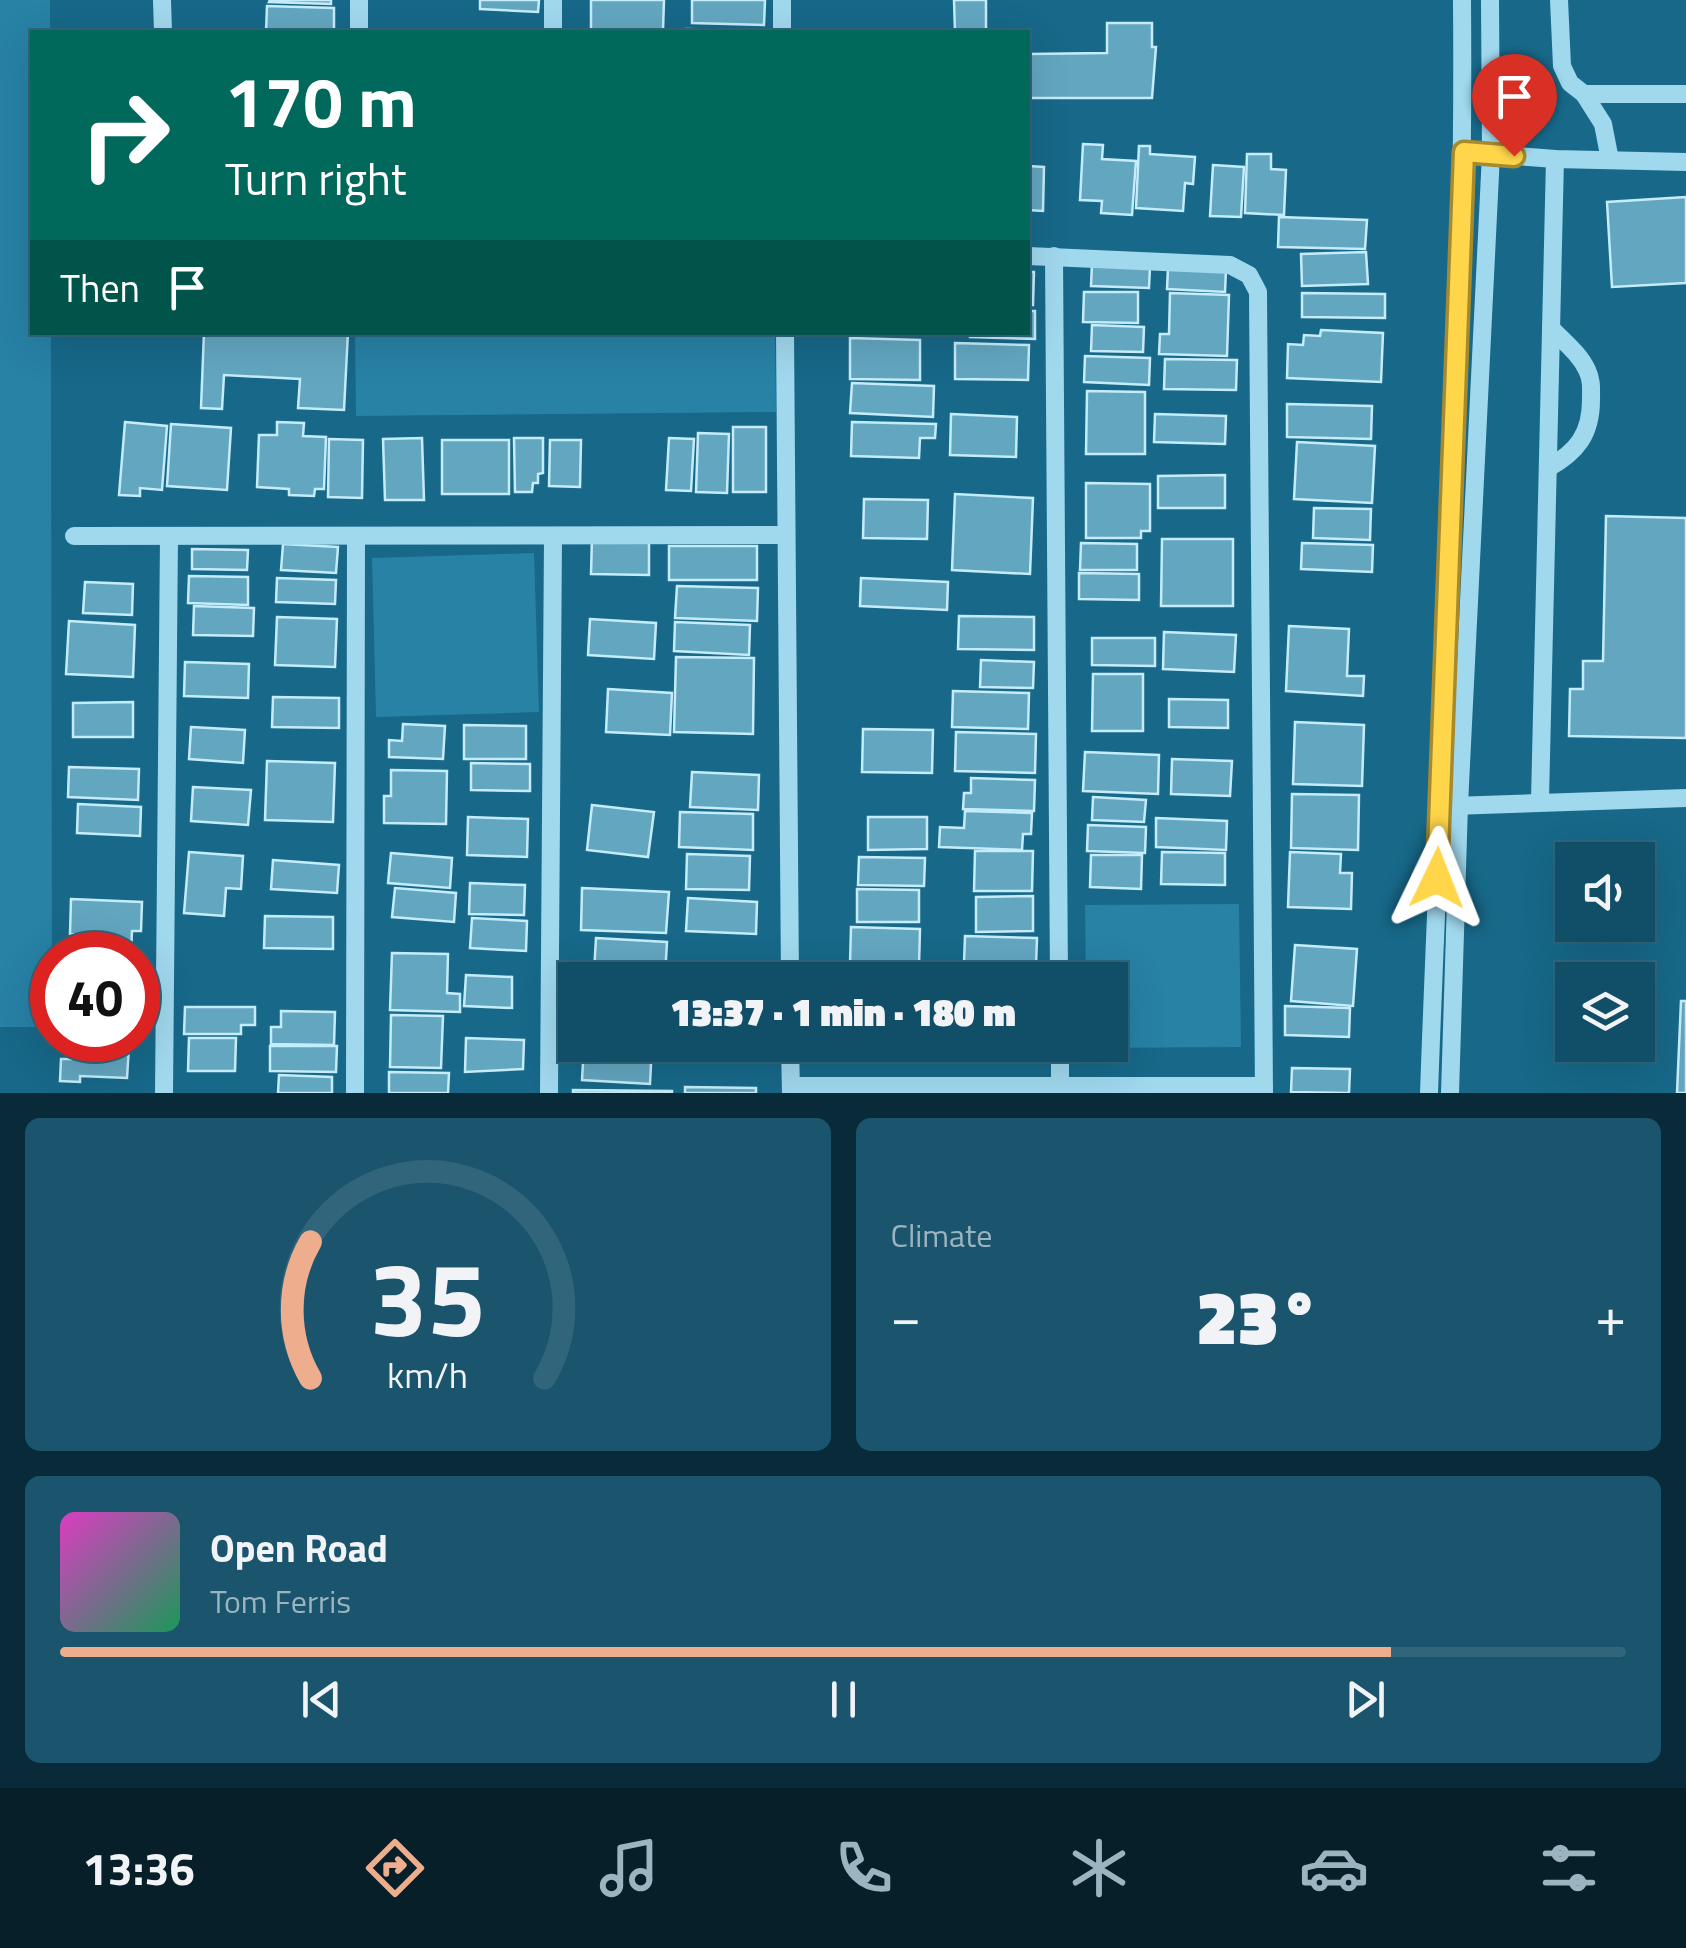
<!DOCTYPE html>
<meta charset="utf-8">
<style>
:root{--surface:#114e67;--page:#1a556d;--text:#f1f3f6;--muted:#9cb4c0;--line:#30657b;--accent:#eead8d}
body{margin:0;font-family:"Titillium Web",sans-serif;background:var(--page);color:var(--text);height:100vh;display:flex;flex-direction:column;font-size:38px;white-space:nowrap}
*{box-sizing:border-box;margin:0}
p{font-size:32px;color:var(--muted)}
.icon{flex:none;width:55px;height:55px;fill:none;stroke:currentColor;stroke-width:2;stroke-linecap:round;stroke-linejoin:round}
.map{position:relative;height:1093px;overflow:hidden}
.side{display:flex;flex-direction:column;gap:25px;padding:25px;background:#092b39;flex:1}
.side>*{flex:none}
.banner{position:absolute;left:30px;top:30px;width:1000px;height:305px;border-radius:0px;box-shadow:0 10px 40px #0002,0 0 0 2px var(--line);background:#00695c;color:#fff;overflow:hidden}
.tools{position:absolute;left:1555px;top:842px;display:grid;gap:20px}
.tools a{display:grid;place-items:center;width:100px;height:100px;border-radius:0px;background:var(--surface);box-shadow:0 10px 40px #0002,0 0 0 2px var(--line);font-size:50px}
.speed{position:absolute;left:30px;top:932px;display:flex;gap:20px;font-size:50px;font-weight:700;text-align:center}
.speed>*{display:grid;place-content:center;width:130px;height:130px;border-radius:50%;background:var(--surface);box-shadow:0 10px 40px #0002,0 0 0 2px var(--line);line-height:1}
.speed .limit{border:15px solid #d22;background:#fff;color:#111}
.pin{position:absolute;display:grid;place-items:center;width:85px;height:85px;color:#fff;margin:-102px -42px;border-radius:50% 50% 50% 0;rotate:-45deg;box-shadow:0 0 10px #0007}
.pin .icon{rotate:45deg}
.me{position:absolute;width:110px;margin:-55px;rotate:2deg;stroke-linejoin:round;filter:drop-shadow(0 0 8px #0008)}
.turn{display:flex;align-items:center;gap:35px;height:210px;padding:0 30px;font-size:45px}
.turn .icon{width:130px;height:130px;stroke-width:2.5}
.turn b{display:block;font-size:70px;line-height:85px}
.then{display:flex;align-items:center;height:95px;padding:0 30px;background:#0003;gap:20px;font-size:38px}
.big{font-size:75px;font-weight:800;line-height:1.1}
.side .widget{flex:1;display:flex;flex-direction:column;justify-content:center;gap:15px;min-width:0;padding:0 35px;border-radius:15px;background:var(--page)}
.side .dial{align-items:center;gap:0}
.dial svg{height:260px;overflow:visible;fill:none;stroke:var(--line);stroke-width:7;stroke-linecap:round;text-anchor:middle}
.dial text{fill:var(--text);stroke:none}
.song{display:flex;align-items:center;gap:30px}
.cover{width:120px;height:120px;border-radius:15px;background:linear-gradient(135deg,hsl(310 70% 55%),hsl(150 70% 35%))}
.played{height:10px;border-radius:5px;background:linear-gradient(90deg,var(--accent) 85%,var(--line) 85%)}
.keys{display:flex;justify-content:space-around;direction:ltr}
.heat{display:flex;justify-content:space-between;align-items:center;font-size:55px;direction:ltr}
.side .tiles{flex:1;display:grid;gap:25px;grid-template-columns:1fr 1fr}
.widget:last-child{grid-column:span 2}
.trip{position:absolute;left:558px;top:962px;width:570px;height:100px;border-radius:0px;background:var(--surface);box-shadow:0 10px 40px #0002,0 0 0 2px var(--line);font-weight:800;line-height:100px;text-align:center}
.menu{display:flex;height:160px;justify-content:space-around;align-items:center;background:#071f29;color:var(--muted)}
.menu .icon{width:70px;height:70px}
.menu .selected{color:var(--accent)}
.menu b{font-size:45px;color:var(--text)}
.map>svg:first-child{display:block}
</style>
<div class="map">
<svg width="1686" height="1093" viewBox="0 0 1686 1093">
<rect width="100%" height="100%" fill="#176889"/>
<g fill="#2782a6">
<path d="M 0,0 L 50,0 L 50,32 L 32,32 L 32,332 L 51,333 L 52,1027 L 0,1027 Z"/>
<path d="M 355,333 L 775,333 L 776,412 L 356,416 Z"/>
<path d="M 534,553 L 539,712 L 376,717 L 372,558 Z"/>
<path d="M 1239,904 L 1241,1047 L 1087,1048 L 1087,1045 L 1110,1045 L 1110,980 L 1086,980 L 1085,905 Z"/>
</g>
<g fill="#63a6c0" stroke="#c5ecfa" stroke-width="2.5">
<path d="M 270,0 L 331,0 L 331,4 L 269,2 Z"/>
<path d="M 480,0 L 539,0 L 538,12 L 480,9 Z"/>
<path d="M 591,0 L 664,0 L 663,30 L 591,29 Z"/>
<path d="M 692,0 L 765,0 L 764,25 L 692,23 Z"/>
<path d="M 954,0 L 986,0 L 986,32 L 955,32 Z"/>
<path d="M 267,6 L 334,8 L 334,32 L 266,32 Z"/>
<path d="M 1107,23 L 1152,23 L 1152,47 L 1156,47 L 1152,98 L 1028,98 L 1028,54 L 1107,53 Z"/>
<path d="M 686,29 L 774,31 L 774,32 L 685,32 Z"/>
<path d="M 1083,144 L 1103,145 L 1102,159 L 1136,161 L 1132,215 L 1101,213 L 1102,201 L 1080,200 Z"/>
<path d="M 1139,146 L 1150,146 L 1150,154 L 1195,157 L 1193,184 L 1185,183 L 1183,211 L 1136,208 Z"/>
<path d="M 1247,154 L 1271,154 L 1271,169 L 1286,170 L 1284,215 L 1245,213 Z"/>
<path d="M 1213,165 L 1244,167 L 1241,217 L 1210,216 Z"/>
<path d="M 1028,166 L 1044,167 L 1043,211 L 1028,210 Z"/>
<path d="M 1686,197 L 1686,283 L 1612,287 L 1607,202 Z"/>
<path d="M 1279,217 L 1367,220 L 1365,249 L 1278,247 Z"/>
<path d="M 1366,252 L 1368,284 L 1302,286 L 1301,254 Z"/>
<path d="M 1092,264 L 1150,266 L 1149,288 L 1091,286 Z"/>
<path d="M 1168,268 L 1226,269 L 1225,292 L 1167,289 Z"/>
<path d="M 1028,272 L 1034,272 L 1033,305 L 1028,305 Z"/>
<path d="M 1084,292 L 1138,292 L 1138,323 L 1083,322 Z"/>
<path d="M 1170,293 L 1229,295 L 1227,356 L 1159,354 L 1160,334 L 1169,334 Z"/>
<path d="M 1302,293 L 1385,294 L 1385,318 L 1302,317 Z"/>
<path d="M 1028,311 L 1035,311 L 1035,339 L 970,337 L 970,332 L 1028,332 Z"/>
<path d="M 1092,325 L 1144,327 L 1143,352 L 1091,351 Z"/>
<path d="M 1321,330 L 1383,333 L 1381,382 L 1287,378 L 1288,344 L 1303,345 L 1304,335 L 1320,336 Z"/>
<path d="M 204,332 L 348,332 L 344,410 L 298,408 L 300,379 L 224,375 L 222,409 L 201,408 Z"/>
<path d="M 850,338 L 920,340 L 920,380 L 850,379 Z"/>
<path d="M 955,343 L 1029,345 L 1028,380 L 955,379 Z"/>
<path d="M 1085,356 L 1150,358 L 1149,385 L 1084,382 Z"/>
<path d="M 1165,359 L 1237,360 L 1236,390 L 1164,389 Z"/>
<path d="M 852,383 L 934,386 L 933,417 L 850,413 Z"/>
<path d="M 1087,391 L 1145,392 L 1145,454 L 1086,454 Z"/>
<path d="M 1287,404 L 1372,406 L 1371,439 L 1287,437 Z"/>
<path d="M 951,414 L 1017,417 L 1016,457 L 950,455 Z"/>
<path d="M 1155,414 L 1226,416 L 1225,444 L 1154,442 Z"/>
<path d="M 125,422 L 167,426 L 162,490 L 140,488 L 140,496 L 119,495 Z"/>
<path d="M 277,422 L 304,423 L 303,436 L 326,437 L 324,489 L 315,489 L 314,496 L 289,495 L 289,489 L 257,487 L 259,435 L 277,435 Z"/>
<path d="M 852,422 L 936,424 L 935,438 L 920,438 L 919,458 L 851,456 Z"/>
<path d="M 171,424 L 231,428 L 227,490 L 167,486 Z"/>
<rect x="733" y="427" width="33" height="65"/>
<path d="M 698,433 L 729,434 L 727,493 L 696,492 Z"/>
<path d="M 422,438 L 424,500 L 385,500 L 383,439 Z"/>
<path d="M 514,438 L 543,438 L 543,473 L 538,474 L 538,483 L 533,483 L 532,492 L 515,492 Z"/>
<path d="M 669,438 L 694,439 L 691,491 L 666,490 Z"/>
<path d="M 329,439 L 363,440 L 362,498 L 328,497 Z"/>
<rect x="442" y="440" width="67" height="54"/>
<path d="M 550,440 L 581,440 L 580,487 L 549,486 Z"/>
<path d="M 1297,442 L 1375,446 L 1372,503 L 1294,499 Z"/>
<path d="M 1225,475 L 1225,508 L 1158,508 L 1158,476 Z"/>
<path d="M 1086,483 L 1150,484 L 1150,531 L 1141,531 L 1141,538 L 1086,538 Z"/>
<path d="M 955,494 L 1033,498 L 1030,574 L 952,570 Z"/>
<path d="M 864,499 L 928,500 L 927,539 L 863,538 Z"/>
<path d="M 1314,508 L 1371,509 L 1370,540 L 1313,538 Z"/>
<path d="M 1606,516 L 1686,518 L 1686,738 L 1569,736 L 1570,689 L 1583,689 L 1583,661 L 1603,661 Z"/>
<path d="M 592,537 L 649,538 L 649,575 L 591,574 Z"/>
<path d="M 1162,539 L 1233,539 L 1233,606 L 1161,606 Z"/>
<path d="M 1081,543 L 1137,544 L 1137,570 L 1080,570 Z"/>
<path d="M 1302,543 L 1373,545 L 1372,572 L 1301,569 Z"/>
<path d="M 283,544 L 338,547 L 336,573 L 281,570 Z"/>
<rect x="669" y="546" width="88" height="34"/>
<path d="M 192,549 L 248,550 L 247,570 L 192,569 Z"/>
<path d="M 1079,573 L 1139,574 L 1139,600 L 1079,599 Z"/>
<path d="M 189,576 L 248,577 L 248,605 L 188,603 Z"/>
<path d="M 277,578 L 336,580 L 335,604 L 276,602 Z"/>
<path d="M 861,578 L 948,582 L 947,610 L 860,606 Z"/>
<path d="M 85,582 L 133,584 L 132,615 L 83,613 Z"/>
<path d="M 677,586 L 758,588 L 757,621 L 675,618 Z"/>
<path d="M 194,606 L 254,608 L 253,636 L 193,635 Z"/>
<path d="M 959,616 L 1034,617 L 1034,650 L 958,649 Z"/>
<path d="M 277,617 L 337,619 L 335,667 L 275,665 Z"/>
<path d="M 590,619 L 656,623 L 654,659 L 588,655 Z"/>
<path d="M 69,621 L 135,625 L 133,677 L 66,674 Z"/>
<path d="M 675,622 L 750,625 L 749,655 L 674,651 Z"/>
<path d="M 1289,626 L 1349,629 L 1347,676 L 1364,676 L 1363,696 L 1286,691 Z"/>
<path d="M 1164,632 L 1236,635 L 1234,672 L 1163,669 Z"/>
<path d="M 1092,638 L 1155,638 L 1155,666 L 1092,665 Z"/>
<path d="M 676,657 L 754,658 L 753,734 L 674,732 Z"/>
<path d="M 981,660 L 1034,662 L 1033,688 L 980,687 Z"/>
<path d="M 185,662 L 249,664 L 248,698 L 184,696 Z"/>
<path d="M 1093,674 L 1143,674 L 1143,731 L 1092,731 Z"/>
<path d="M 608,689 L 672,693 L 670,735 L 606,732 Z"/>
<path d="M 953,691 L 1029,693 L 1028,729 L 952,727 Z"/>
<path d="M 273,697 L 339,698 L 339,728 L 272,727 Z"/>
<path d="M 1169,699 L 1228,700 L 1228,728 L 1169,727 Z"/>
<path d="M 133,702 L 133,737 L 73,737 L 73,703 Z"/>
<path d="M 1295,722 L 1364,725 L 1362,786 L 1293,784 Z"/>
<path d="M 403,724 L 445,726 L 443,759 L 389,757 L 389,740 L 402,741 Z"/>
<path d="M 464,725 L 526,726 L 526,759 L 464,759 Z"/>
<path d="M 191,727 L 245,730 L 243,763 L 189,759 Z"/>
<path d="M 863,729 L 933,730 L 932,773 L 862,772 Z"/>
<path d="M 956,732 L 1036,734 L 1035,773 L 955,771 Z"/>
<path d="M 1085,752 L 1159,755 L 1158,794 L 1083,791 Z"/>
<path d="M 1172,759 L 1232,761 L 1230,796 L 1171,794 Z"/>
<path d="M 267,761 L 335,763 L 333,822 L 265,820 Z"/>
<path d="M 471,763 L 530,764 L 530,791 L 471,790 Z"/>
<path d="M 69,767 L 139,769 L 138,800 L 68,797 Z"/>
<path d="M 391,770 L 447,771 L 446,824 L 384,823 L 384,796 L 391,796 Z"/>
<path d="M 692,772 L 759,775 L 758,810 L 690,807 Z"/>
<path d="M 971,778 L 1035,780 L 1034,811 L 963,809 L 964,793 L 971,793 Z"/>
<path d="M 193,787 L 251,790 L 248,825 L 191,821 Z"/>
<path d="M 1292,794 L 1359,795 L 1358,850 L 1291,848 Z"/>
<path d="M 1093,797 L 1146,800 L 1144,822 L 1092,820 Z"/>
<path d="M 78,804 L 141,807 L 140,836 L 77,833 Z"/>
<path d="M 592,805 L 654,812 L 648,857 L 587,850 Z"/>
<path d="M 965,811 L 1032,813 L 1031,834 L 1023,834 L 1022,850 L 939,847 L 940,827 L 964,828 Z"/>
<path d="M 680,812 L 753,814 L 753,850 L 679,847 Z"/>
<path d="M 468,817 L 528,819 L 527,857 L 467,855 Z"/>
<path d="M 868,817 L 927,817 L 927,849 L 868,850 Z"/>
<path d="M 1156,818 L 1227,821 L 1226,850 L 1156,847 Z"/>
<path d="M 1088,825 L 1146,827 L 1145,853 L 1087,851 Z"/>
<path d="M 975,851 L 1033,851 L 1032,891 L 974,891 Z"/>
<path d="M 189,852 L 243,856 L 241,889 L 226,888 L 224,916 L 184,913 Z"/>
<path d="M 1162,852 L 1225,853 L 1225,885 L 1161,884 Z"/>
<path d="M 1290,852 L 1341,854 L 1340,873 L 1352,873 L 1351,909 L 1288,907 Z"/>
<path d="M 391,853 L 452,858 L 450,888 L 388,883 Z"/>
<path d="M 687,854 L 750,856 L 749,890 L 686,889 Z"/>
<path d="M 1091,855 L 1142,855 L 1141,889 L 1090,887 Z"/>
<path d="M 859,857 L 925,858 L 924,886 L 858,885 Z"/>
<path d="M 273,860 L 339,865 L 337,893 L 271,889 Z"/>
<path d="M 470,883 L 525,885 L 524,915 L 469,914 Z"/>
<path d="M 395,888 L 456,893 L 454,922 L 392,917 Z"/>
<path d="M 582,888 L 669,892 L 666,933 L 581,930 Z"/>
<path d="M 857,889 L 919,890 L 919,922 L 857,922 Z"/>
<path d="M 1033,896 L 1033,931 L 976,932 L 976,897 Z"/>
<path d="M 688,898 L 757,902 L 756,934 L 686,931 Z"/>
<path d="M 71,899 L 142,902 L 141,931 L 132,931 L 131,955 L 109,955 L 110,935 L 70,934 Z"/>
<path d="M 265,916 L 333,917 L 333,949 L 264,948 Z"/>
<path d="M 472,918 L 527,921 L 526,951 L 470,948 Z"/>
<path d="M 851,927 L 920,929 L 919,966 L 850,964 Z"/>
<path d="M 965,936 L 1037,938 L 1036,965 L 964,963 Z"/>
<path d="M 596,938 L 667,942 L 665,976 L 594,972 Z"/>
<path d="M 1295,945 L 1357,949 L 1353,1006 L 1291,1001 Z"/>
<path d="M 392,953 L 448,954 L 447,993 L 460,994 L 460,1012 L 390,1010 Z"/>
<path d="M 688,967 L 762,972 L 761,980 L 687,980 Z"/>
<path d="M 965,968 L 1031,969 L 1031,980 L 965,980 Z"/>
<path d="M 466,975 L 512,977 L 512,1008 L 464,1006 Z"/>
<path d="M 1681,1001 L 1686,1001 L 1686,1093 L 1677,1093 Z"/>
<path d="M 1285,1006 L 1350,1008 L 1349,1037 L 1285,1035 Z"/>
<path d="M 185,1007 L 255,1007 L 255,1025 L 241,1025 L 241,1034 L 184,1034 Z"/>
<path d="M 281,1011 L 335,1012 L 334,1045 L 271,1044 L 271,1027 L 281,1027 Z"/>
<path d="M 391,1015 L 443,1016 L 441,1068 L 390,1067 Z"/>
<path d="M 189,1038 L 236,1038 L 235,1071 L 188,1071 Z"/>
<path d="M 466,1038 L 524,1040 L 523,1069 L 465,1072 Z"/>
<path d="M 72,1045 L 129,1047 L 127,1078 L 80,1076 L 80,1082 L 60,1081 L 61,1059 L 71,1059 Z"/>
<path d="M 584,1045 L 652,1045 L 650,1084 L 582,1080 Z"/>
<path d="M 270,1046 L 337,1046 L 336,1072 L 270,1071 Z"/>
<path d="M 1292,1068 L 1350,1069 L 1349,1093 L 1291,1092 Z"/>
<path d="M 389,1072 L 449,1073 L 448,1093 L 389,1093 Z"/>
<path d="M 279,1075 L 332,1077 L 332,1093 L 278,1093 Z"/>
<path d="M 685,1087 L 756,1088 L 756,1093 L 685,1093 Z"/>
<path d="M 573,1090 L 672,1091 L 672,1093 L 573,1093 Z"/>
</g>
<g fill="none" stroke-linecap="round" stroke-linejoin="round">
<g stroke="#a0d8ee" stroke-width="18">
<path d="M 162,0 L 163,32"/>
<path d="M 359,0 L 359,32"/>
<path d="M 782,0 L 782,32"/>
<path d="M 1559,0 L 1562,66 L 1570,83 L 1584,94 L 1603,124 L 1610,160"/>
<path d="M 553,32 L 553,0"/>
<path d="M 1584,94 L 1686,94"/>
<path d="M 1463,152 L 1555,159 L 1686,162"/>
<path d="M 1028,256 L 1230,265 L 1249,275 L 1258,292 L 1264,1093"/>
<path d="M 1054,256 L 1059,980"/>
<path d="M 785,332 L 790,980"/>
<path d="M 1548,468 C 1577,452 1591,434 1591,400 C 1591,389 1592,380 1587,370 C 1579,353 1563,341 1551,328"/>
<path d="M 74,536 L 786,535"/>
<path d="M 1540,800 L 1555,159"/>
<path d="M 1452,806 L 1686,798"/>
<path d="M 790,1045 L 791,1093"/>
<path d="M 1060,1045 L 1060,1085"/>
<path d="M 791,1086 L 1264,1086"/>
<path d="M 164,1093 L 169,536"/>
<path d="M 355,1093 L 356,537"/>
<path d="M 549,1093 L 553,536"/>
<path d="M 1429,1093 C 1442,729 1465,364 1462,0"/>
<path d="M 1450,1093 L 1459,805 L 1491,154 L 1490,0"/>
</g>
</g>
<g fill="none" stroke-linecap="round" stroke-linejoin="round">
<defs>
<path id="route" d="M 1437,878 L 1464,152 L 1514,156"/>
</defs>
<use href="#route" stroke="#a68a30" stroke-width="25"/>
<use href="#route" stroke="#ffd54a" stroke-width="18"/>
</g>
</svg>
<div class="tools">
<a><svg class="icon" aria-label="sound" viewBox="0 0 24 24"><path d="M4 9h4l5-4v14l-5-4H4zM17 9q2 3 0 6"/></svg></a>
<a><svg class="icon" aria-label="layers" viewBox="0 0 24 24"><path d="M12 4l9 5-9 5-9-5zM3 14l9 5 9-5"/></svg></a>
</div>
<div class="speed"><div class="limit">40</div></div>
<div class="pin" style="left:1514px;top:156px;background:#d93025"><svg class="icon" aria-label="arrive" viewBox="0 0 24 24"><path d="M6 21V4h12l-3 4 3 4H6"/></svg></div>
<svg class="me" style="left:1437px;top:878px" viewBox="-20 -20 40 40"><path d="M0-17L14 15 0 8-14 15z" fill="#ffd54a" stroke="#fff" stroke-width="4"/></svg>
<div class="trip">13:37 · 1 min · 180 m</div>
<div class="banner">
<div class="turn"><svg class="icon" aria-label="right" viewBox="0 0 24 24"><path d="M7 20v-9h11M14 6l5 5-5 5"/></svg><div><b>170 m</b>Turn right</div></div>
<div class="then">Then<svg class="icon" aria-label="arrive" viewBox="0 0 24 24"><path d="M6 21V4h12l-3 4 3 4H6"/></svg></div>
</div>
</div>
<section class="side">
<div class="tiles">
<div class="widget dial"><svg viewBox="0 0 100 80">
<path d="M14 69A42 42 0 1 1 86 69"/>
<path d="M14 69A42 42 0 0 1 14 27" stroke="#eead8d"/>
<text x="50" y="56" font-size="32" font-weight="700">35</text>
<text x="50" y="72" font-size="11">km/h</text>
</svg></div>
<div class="widget"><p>Climate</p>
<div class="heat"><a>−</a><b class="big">23°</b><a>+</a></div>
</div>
<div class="widget">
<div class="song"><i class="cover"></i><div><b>Open Road</b><p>Tom Ferris</p></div></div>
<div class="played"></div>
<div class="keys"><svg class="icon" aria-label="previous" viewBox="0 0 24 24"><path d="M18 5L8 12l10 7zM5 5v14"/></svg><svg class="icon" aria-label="pause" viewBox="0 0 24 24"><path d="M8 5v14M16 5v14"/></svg><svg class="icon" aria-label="next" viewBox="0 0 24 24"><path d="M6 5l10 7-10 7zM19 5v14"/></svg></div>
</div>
</div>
</section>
<nav class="menu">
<b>13:36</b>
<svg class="icon selected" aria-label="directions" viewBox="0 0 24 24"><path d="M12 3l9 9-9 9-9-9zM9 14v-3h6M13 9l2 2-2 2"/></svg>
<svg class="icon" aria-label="music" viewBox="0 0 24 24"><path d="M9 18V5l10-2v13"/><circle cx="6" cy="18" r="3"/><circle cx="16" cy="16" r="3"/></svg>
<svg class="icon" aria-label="phone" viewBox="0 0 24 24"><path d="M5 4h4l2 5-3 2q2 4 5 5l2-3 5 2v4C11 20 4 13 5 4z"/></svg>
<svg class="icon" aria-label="climate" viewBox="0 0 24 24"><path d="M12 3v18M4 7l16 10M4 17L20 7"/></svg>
<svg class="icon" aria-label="car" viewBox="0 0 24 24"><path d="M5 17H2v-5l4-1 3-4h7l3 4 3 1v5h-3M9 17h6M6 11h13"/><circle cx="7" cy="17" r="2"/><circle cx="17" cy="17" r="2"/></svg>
<svg class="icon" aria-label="filters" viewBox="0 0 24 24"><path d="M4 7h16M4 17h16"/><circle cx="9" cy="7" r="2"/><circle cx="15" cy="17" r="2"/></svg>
</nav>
